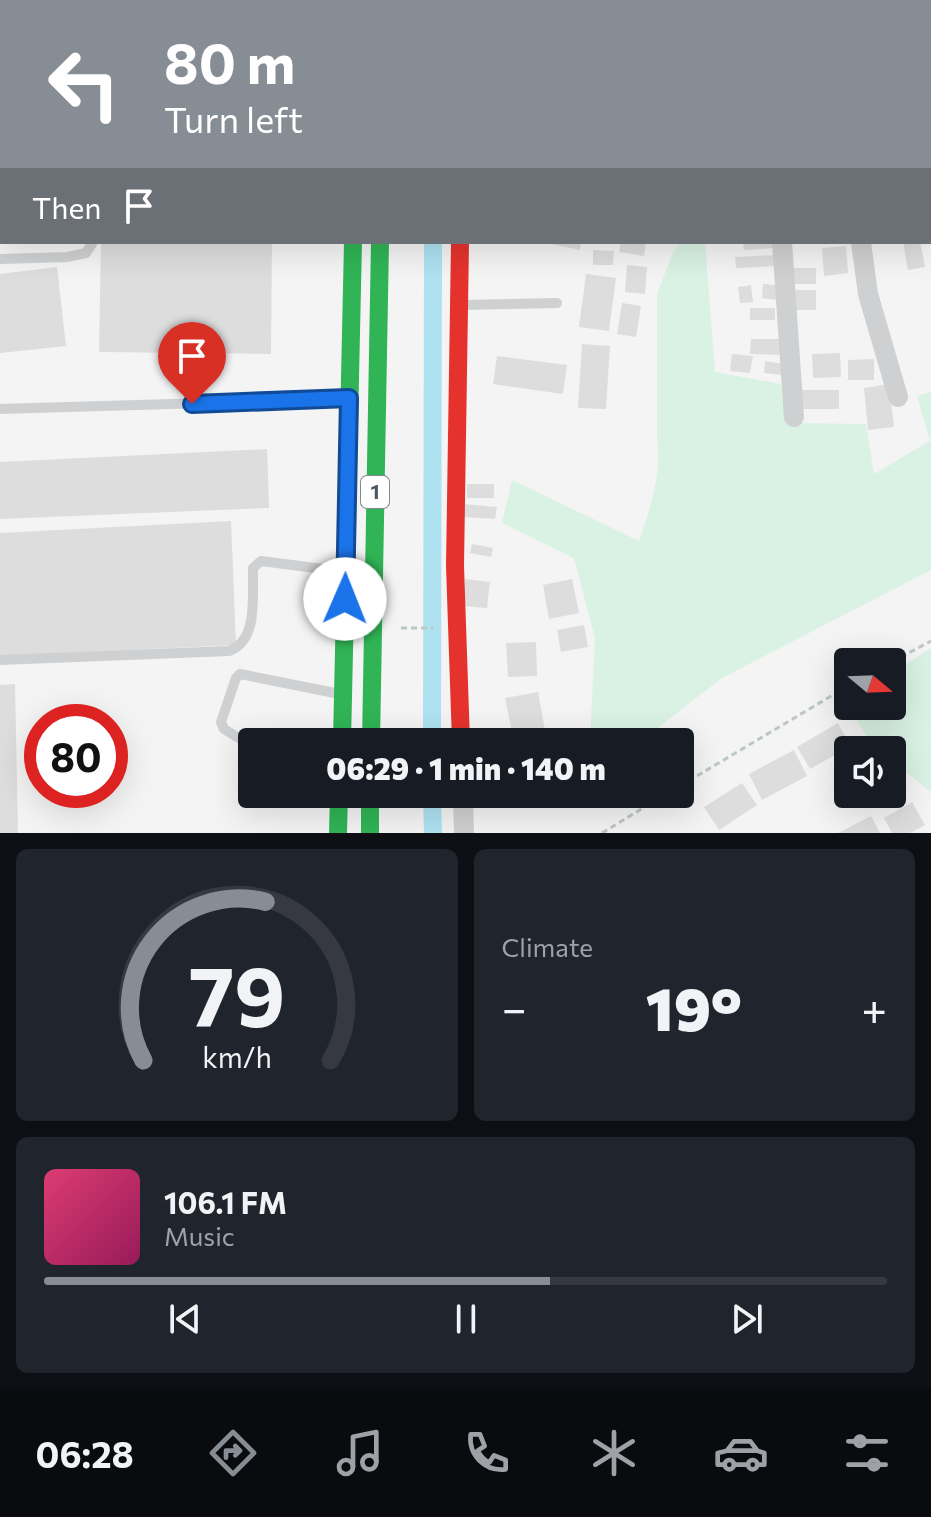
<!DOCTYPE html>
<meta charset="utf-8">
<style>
:root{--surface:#171b24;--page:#20242c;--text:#f1f3f6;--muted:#9ea1a6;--line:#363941;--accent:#868d94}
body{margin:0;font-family:Commissioner,sans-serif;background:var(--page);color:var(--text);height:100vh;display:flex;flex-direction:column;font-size:30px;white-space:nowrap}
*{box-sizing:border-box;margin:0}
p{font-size:26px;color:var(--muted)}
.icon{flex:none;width:44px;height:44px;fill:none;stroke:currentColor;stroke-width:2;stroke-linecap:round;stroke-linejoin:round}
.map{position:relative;height:833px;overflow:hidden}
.details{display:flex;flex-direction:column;gap:16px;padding:16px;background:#0d0f14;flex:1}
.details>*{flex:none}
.hud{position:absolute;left:0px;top:0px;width:932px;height:244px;box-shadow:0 8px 32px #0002;background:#868d94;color:#fff;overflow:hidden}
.needle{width:52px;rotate:109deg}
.tools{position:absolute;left:834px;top:648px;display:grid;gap:16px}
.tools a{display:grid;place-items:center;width:72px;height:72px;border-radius:8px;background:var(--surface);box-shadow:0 8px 32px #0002;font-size:40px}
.speed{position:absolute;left:24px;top:704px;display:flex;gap:16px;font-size:40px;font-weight:700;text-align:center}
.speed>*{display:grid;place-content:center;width:104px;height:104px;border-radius:50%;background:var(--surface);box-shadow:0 8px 32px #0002;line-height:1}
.speed .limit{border:12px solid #d22;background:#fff;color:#111}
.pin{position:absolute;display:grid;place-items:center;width:68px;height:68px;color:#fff;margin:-82px -34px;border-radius:50% 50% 50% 0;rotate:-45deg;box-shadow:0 0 8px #0007}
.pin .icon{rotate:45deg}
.me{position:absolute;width:88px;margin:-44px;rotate:1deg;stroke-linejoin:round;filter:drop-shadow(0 0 6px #0008)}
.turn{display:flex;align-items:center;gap:28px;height:168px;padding:0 32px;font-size:36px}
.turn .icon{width:104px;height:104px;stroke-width:2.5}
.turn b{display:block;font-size:56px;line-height:68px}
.then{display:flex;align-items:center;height:76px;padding:0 32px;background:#0003;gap:16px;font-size:30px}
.big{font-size:60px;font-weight:800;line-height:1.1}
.details .tile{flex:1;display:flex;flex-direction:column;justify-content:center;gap:12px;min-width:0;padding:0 28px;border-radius:12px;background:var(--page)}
.details .dial{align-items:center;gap:0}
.dial svg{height:208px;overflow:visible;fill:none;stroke:var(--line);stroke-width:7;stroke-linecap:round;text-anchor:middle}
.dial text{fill:var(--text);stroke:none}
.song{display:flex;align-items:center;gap:24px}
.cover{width:96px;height:96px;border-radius:12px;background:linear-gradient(135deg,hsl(340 70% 55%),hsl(330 70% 35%))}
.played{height:8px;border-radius:4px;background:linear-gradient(90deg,var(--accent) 60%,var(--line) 60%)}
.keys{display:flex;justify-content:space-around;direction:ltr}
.heat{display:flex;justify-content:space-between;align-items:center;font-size:44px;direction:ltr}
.details .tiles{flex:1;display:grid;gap:16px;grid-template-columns:1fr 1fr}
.tile:last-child{grid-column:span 2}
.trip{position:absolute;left:238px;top:728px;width:456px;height:80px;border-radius:8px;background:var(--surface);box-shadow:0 8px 32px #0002;font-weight:800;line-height:80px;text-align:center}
.menu{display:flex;height:128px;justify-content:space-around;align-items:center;background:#090b0e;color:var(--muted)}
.menu .icon{width:56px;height:56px}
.menu .on{color:var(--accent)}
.menu b{font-size:36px;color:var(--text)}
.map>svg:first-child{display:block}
</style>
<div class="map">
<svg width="931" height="833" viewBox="0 0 931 833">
<rect width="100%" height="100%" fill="#f4f4f4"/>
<g fill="#d9f2e3">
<path d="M 681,242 L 705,242 L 715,372 L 786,385 L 790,423 L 866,424 L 874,474 L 930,441 L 917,396 L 931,392 L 931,570 L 722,678 L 639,742 L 590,742 L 595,638 L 574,558 L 502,523 L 512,480 L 639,541 C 651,506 662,474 657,437 L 657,294 L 674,250 Z"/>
<path d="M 931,648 L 931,792 L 892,761 L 892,750 L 879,750 L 871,743 L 856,719 L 861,706 L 892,706 L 892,673 Z"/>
</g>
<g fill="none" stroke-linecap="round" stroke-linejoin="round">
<g stroke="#aee2f0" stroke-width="18">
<path d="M 437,2 L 437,0"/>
<path d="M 432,742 L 433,242"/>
<path d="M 432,794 L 433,833"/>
</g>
</g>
<g fill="#ddddde">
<path d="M 101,242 L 272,242 L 271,354 L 99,352 Z"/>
<path d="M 542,242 L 581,242 L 580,250 Z"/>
<path d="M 621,242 L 646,242 L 644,256 L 619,252 Z"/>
<path d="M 743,242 L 773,242 L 774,248 L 744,250 Z"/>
<path d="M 903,242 L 920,242 L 925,267 L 908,270 Z"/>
<path d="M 846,246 L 848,273 L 824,276 L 822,248 Z"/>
<path d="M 593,250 L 614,251 L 613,265 L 593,265 Z"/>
<path d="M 777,255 L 777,266 L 736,268 L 735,257 Z"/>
<path d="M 627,265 L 647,267 L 645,294 L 625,292 Z"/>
<path d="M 57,267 L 66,346 L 0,353 L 0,274 Z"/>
<rect x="790" y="268" width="26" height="16"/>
<path d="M 586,274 L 616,278 L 609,331 L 579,327 Z"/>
<path d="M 763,284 L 778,285 L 777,300 L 762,298 Z"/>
<path d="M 751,285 L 753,302 L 740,303 L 738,287 Z"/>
<rect x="791" y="290" width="25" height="20"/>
<path d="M 622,303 L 641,306 L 636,337 L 617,334 Z"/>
<rect x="750" y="308" width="25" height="12"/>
<path d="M 751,339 L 786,339 L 785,355 L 750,354 Z"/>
<path d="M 582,344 L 610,346 L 606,409 L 578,408 Z"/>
<path d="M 840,353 L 841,377 L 813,378 L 812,354 Z"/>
<path d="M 732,354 L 753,356 L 750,373 L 730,371 Z"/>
<path d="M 497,356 L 567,365 L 563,394 L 493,384 Z"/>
<path d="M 874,359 L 874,380 L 848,380 L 848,360 Z"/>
<path d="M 765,361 L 785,364 L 783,375 L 764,373 Z"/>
<path d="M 889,384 L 894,427 L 868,430 L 864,388 Z"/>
<rect x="798" y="390" width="41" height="19"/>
<path d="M 267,449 L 269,508 L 0,519 L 0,462 Z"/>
<rect x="467" y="484" width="27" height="14"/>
<path d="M 464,504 L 497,507 L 495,519 L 463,517 Z"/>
<path d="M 231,521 L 236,645 L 0,656 L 0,533 Z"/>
<path d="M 472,544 L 493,548 L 491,557 L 470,553 Z"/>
<path d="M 465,579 L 490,582 L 487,608 L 462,606 Z"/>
<path d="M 572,579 L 579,613 L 549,619 L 543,585 Z"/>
<path d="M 584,625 L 588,647 L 561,652 L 557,630 Z"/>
<path d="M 536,642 L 537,676 L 508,677 L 506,643 Z"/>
<path d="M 15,684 L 18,833 L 0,833 L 0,685 Z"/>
<path d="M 538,692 L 547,741 L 514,742 L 505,698 Z"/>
<path d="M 838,723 L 851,746 L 810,769 L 797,747 Z"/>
<path d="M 794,750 L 807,776 L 762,800 L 749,774 Z"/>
<path d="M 742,783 L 757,805 L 719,830 L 704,807 Z"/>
<path d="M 473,794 L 496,794 L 495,806 L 473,806 Z"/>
<path d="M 912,802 L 925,825 L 910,833 L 892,833 L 884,818 Z"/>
<path d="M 871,816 L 880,833 L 838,833 Z"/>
</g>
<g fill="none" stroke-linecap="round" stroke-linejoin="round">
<g stroke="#bcc7c4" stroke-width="3" stroke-dasharray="6 4" stroke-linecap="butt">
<path d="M 401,628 L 433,628"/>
<path d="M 892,662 L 931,641"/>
<path d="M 680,786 L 848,686"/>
<path d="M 602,833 L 666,794"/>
</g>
<g stroke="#ced0d2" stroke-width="10">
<path d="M 0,259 L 67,257 L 86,253 L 93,242"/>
<path d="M 461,305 L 557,303"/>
<path d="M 0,409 L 343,399"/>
<path d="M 0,660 L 229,651 C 259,640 252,596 253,568 L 261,561 L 339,571"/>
<path d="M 252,746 L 224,729 L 221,722 L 236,678 L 240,674 L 335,693"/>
</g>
<g stroke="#ced0d2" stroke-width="20">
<path d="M 635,0 L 635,2"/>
<path d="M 459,2 L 460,0"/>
<path d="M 930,36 L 931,35"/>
<path d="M 930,199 L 931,199"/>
<path d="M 782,242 L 794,417"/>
<path d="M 861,242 L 868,294 L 898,397"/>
<path d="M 463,794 L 464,833"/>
</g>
<g stroke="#30b455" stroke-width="18">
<path d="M 386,0 L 386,2"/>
<path d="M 342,742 L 353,242"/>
<path d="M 371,742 L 380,242"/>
<path d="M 370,794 L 370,833"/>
<path d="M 338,833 L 339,794"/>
</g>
<g stroke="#e5322d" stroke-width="18">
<path d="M 358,0 L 358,2"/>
<path d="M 460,242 L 455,566 L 461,742"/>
</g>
</g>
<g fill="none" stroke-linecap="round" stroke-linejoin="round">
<defs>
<path id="route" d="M 192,404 L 349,398 L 345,599"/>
</defs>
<use href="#route" stroke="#114b97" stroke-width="20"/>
<use href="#route" stroke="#1a73e8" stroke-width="14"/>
</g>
<g text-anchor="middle" stroke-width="7" stroke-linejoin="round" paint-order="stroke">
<rect fill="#fff" stroke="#808990" stroke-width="2" x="361" y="476" width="28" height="32" rx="6"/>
<g font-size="20" font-weight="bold" fill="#4a5661">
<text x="375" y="499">1</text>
</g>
</g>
</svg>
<div class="tools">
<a><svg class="needle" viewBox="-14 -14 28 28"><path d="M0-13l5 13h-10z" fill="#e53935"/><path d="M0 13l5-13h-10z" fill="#9ea1a6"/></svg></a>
<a><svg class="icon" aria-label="sound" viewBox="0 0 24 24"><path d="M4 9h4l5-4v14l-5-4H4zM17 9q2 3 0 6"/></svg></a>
</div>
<div class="speed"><div class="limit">80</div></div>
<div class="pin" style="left:192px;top:404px;background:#d93025"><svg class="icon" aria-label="arrive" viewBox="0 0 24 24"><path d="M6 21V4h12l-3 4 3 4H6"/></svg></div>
<svg class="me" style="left:345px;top:599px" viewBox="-20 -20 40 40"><circle r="19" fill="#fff"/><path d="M0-13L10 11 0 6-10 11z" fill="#1a73e8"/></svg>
<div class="trip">06:29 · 1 min · 140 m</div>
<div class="hud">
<div class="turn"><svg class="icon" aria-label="left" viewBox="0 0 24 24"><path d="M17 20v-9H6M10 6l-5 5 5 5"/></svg><div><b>80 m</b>Turn left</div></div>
<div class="then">Then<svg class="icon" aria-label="arrive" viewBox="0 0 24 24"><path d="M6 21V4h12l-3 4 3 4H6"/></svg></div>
</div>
</div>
<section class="details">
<div class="tiles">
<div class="tile dial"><svg viewBox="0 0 100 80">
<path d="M14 69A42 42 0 1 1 86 69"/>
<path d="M14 69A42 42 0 0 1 61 8" stroke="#868d94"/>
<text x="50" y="56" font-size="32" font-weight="700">79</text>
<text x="50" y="72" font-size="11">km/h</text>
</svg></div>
<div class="tile"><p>Climate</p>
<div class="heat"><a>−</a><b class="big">19°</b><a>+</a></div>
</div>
<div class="tile">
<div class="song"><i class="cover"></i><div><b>106.1 FM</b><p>Music</p></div></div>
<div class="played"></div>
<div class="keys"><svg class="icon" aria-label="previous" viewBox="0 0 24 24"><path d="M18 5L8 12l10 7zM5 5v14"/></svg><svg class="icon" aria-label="pause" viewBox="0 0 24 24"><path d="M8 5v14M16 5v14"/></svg><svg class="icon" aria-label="next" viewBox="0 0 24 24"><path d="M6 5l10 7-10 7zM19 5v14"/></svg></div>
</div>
</div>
</section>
<nav class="menu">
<b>06:28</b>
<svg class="icon on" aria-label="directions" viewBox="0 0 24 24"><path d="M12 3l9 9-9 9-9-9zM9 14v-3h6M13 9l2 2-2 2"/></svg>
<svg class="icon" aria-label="music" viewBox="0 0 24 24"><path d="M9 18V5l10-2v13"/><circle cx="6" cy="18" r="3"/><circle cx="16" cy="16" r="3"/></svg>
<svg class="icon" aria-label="phone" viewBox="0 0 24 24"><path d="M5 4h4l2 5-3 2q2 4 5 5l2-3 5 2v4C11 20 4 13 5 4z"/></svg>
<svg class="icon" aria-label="climate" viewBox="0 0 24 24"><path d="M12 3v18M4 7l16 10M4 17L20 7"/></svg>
<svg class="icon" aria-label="car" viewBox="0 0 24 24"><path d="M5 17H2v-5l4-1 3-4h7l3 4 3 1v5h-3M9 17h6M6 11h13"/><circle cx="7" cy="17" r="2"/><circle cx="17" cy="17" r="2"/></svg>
<svg class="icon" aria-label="filters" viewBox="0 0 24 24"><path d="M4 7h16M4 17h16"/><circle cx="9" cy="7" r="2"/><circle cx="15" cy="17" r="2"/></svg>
</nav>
